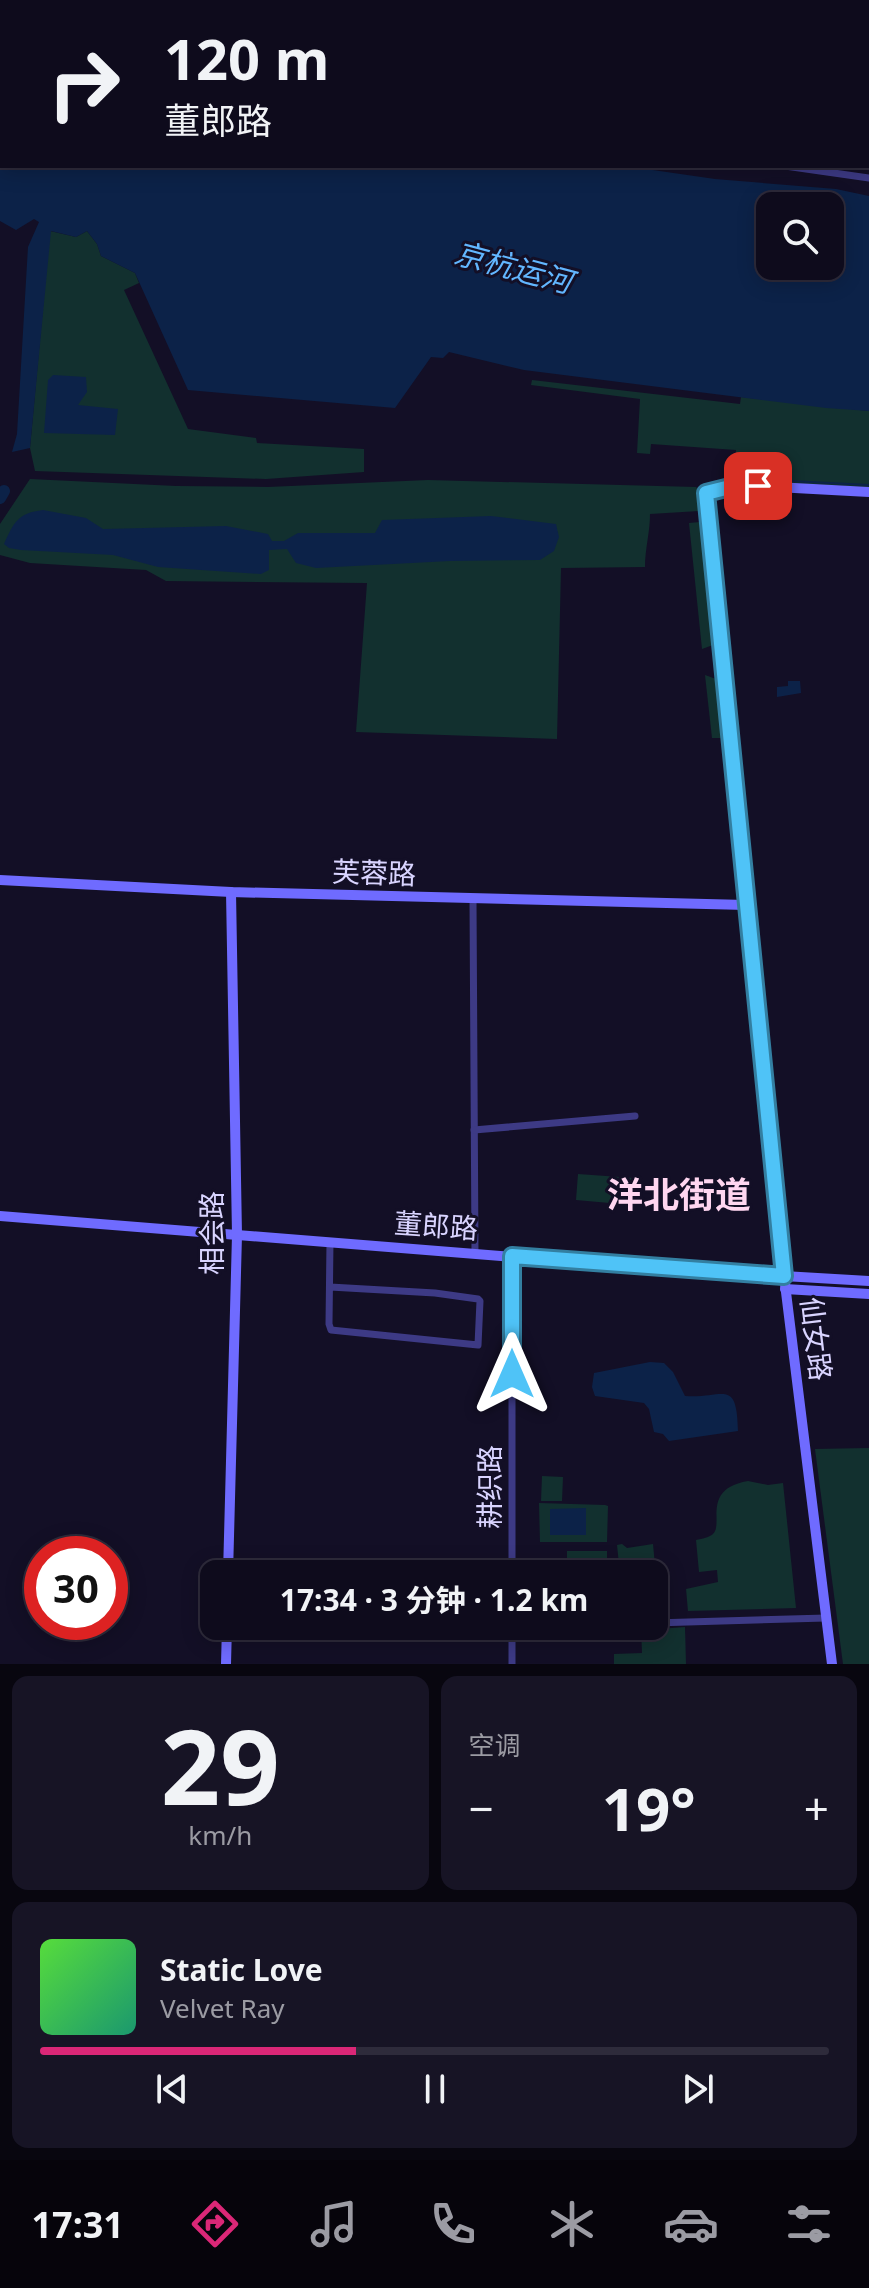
<!DOCTYPE html>
<html lang="zh">
<meta charset="utf-8">
<style>
:root{--surface:#0e0b1c;--page:#171425;--text:#f1f3f6;--muted:#9b9ba3;--line:#2e2b3b;--accent:#db2777}
body{margin:0;font-family:"Noto Sans","Noto Sans SC",sans-serif;background:var(--page);color:var(--text);height:100vh;display:flex;flex-direction:column;font-size:30px;white-space:nowrap}
*{box-sizing:border-box;margin:0}
p{font-size:26px;color:var(--muted)}
.icon{flex:none;width:44px;height:44px;fill:none;stroke:currentColor;stroke-width:2;stroke-linecap:round;stroke-linejoin:round}
.map{position:relative;height:1664px;overflow:hidden}
.drawer{display:flex;flex-direction:column;gap:12px;padding:12px;background:#08060f;flex:1}
.drawer>*{flex:none}
.guide{position:absolute;left:0px;top:0px;width:870px;height:168px;box-shadow:0 4px 20px #0003,0 0 0 2px var(--line);background:#0e0b1c;color:var(--text);overflow:hidden}
.tools{position:absolute;left:756px;top:192px;display:grid;gap:16px}
.tools a{display:grid;place-items:center;width:88px;height:88px;border-radius:16px;background:var(--surface);box-shadow:0 4px 20px #0003,0 0 0 2px var(--line);font-size:40px}
.speed{position:absolute;left:24px;top:1536px;display:flex;gap:16px;font-size:40px;font-weight:700;text-align:center}
.speed>*{display:grid;place-content:center;width:104px;height:104px;border-radius:50%;background:var(--surface);box-shadow:0 4px 20px #0003,0 0 0 2px var(--line);line-height:1}
.speed .limit{border:12px solid #d22;background:#fff;color:#111}
.pin{position:absolute;display:grid;place-items:center;width:68px;height:68px;color:#fff;margin:-34px;border-radius:16px;box-shadow:0 4px 12px #0006}
.me{position:absolute;width:88px;margin:-44px;rotate:0deg;stroke-linejoin:round;filter:drop-shadow(0 0 6px #0008)}
.turn{display:flex;align-items:center;gap:28px;height:168px;padding:0 32px;font-size:36px}
.turn .icon{width:104px;height:104px;stroke-width:2.5}
.turn b{display:block;font-size:56px;line-height:68px}
.big{font-size:60px;font-weight:700;line-height:1.1}
.drawer .card{flex:1;display:flex;flex-direction:column;justify-content:center;gap:12px;min-width:0;padding:0 28px;border-radius:16px;background:var(--page)}
.drawer .dial{align-items:center;gap:0}
.dial b{font-size:104px;line-height:1}
.song{display:flex;align-items:center;gap:24px}
.cover{width:96px;height:96px;border-radius:12px;background:linear-gradient(135deg,hsl(110 70% 55%),hsl(160 70% 35%))}
.played{height:8px;border-radius:4px;background:linear-gradient(90deg,var(--accent) 40%,var(--line) 40%)}
.keys{display:flex;justify-content:space-around;direction:ltr}
.heat{display:flex;justify-content:space-between;align-items:center;font-size:44px;direction:ltr}
.drawer .tiles{flex:1;display:grid;gap:12px;grid-template-columns:1fr 1fr}
.card:last-child{grid-column:span 2}
.trip{position:absolute;left:200px;top:1560px;width:468px;height:80px;border-radius:16px;background:var(--surface);box-shadow:0 4px 20px #0003,0 0 0 2px var(--line);font-weight:700;line-height:80px;text-align:center}
.dock{display:flex;height:128px;justify-content:space-around;align-items:center;background:#06040b;color:var(--muted)}
.dock .icon{width:56px;height:56px}
.dock .active{color:var(--accent)}
.dock b{font-size:36px;color:var(--text)}
.map>svg:first-child{display:block}
</style>
<div class="map">
<svg width="869" height="1664" viewBox="0 0 869 1664">
<rect width="100%" height="100%" fill="#130f26"/>
<g fill="#12302f">
<path d="M 50,231 L 76,237 L 87,231 L 97,244 L 101,256 L 135,273 L 139,283 L 124,290 L 188,429 L 256,438 L 257,443 L 364,449 L 364,472 L 266,479 L 35,471 L 30,448 Z"/>
<path d="M 532,380 L 740,404 L 741,397 L 869,411 L 869,487 L 735,480 L 736,450 L 651,444 L 650,454 L 637,453 L 640,399 L 531,385 Z"/>
<path d="M 30,479 L 176,486 L 268,487 L 428,480 L 696,487 C 701,492 703,506 699,511 L 650,514 C 650,533 645,548 645,567 L 561,568 L 557,739 L 356,732 L 367,583 L 166,581 L 146,570 L 30,563 L 0,555 L 0,524 Z"/>
<path d="M 700,522 L 713,645 L 702,649 L 689,523 Z"/>
<path d="M 705,675 L 716,679 L 722,738 L 712,738 Z"/>
<path d="M 578,1174 L 634,1178 L 632,1205 L 576,1200 Z"/>
<path d="M 869,1448 L 869,1664 L 843,1664 L 815,1449 Z"/>
<path d="M 542,1476 L 563,1477 L 562,1501 L 541,1501 Z"/>
<path d="M 748,1481 L 768,1485 L 783,1483 L 796,1608 L 688,1611 L 686,1589 L 718,1582 L 717,1570 L 699,1572 L 696,1540 C 702,1539 710,1537 713,1534 C 724,1524 701,1489 748,1481 Z"/>
<path d="M 539,1503 L 605,1505 L 608,1506 L 607,1542 L 540,1542 Z"/>
<path d="M 622,1544 L 627,1548 L 653,1544 L 657,1587 L 654,1588 L 654,1574 L 620,1574 L 617,1545 Z"/>
<path d="M 567,1551 L 607,1551 L 607,1573 L 567,1572 Z"/>
<path d="M 685,1627 L 686,1664 L 614,1664 L 614,1654 L 642,1653 L 641,1628 L 646,1630 Z"/>
</g>
<g fill="#0c2248" fill-rule="evenodd">
<path d="M 0,18 L 2,166 L 625,166 L 715,179 L 836,189 L 869,196 L 869,411 L 826,408 L 524,370 L 449,352 L 443,358 L 431,357 L 395,408 L 188,390 L 135,273 L 101,256 L 97,244 L 87,231 L 76,237 L 51,231 L 30,448 L 12,452 L 17,434 L 28,247 L 39,222 L 34,219 L 16,230 L 0,221 ZM 770,206 L 830,206 L 830,266 L 770,266 Z"/>
<path d="M 53,375 L 86,377 L 87,392 L 78,405 L 118,409 L 115,435 L 44,433 L 48,380 Z"/>
<path d="M 43,510 L 86,518 L 103,529 L 226,526 L 268,534 L 272,541 L 284,541 L 298,533 L 375,533 L 382,520 L 491,516 L 556,524 L 559,537 L 554,551 L 540,560 L 450,561 L 316,568 L 296,563 L 287,549 L 269,550 L 269,570 L 261,574 L 158,567 L 113,555 L 21,550 L 9,548 L 4,544 C 14,522 18,513 43,510 Z"/>
<path d="M 788,681 L 800,681 L 801,693 L 777,697 L 777,687 L 788,686 Z"/>
<path d="M 650,1362 L 664,1363 L 673,1372 L 685,1396 C 723,1399 737,1377 738,1431 L 669,1441 L 663,1434 L 654,1432 L 649,1409 L 644,1403 L 595,1396 L 592,1387 L 594,1373 C 613,1369 631,1366 650,1362 Z"/>
<path d="M 586,1508 L 586,1535 L 550,1535 L 550,1509 Z"/>
</g>
<g fill="none" stroke-linecap="round" stroke-linejoin="round">
<g stroke="#0c2248" stroke-width="2">
<path d="M 339,0 L 349,2"/>
<path d="M 404,2 L 404,0"/>
<path d="M 752,2 L 753,0"/>
<path d="M 868,103 L 869,103"/>
<path d="M 771,480 L 869,485"/>
</g>
<path stroke="#0c2248" stroke-width="12" d="M 0,498 L 4,491"/>
<g stroke="#3d3a85" stroke-width="7">
<path d="M 0,7 L 2,8"/>
<path d="M 785,166 L 869,178"/>
<path d="M 473,900 L 475,1253"/>
<path d="M 474,1130 L 635,1116"/>
<path d="M 330,1287 L 435,1293 L 478,1299 L 480,1301 L 478,1345 L 331,1330 L 329,1324 L 330,1242"/>
<path d="M 512,1574 L 512,1256"/>
<path d="M 654,1623 L 826,1618"/>
<path d="M 512,1626 L 530,1626"/>
<path d="M 512,1664 L 512,1626"/>
</g>
<g stroke="#6f6bff" stroke-width="10">
<path d="M 0,880 L 231,892 L 746,905"/>
<path d="M 0,1216 L 664,1269 L 869,1281"/>
<path d="M 785,1289 L 869,1294"/>
<path d="M 228,1574 L 237,1235 L 231,892"/>
<path d="M 226,1664 L 227,1626"/>
<path d="M 832,1664 L 784,1276 L 706,493 L 738,485 L 869,492"/>
</g>
</g>
<g fill="none" stroke-linecap="round" stroke-linejoin="round">
<defs>
<path id="route" d="M 512,1374 L 512,1256 L 784,1276 L 706,493 L 738,485 L 758,486"/>
</defs>
<use href="#route" stroke="#337fa1" stroke-width="20"/>
<use href="#route" stroke="#4fc3f7" stroke-width="14"/>
</g>
<g text-anchor="middle" stroke-width="6" stroke-linejoin="round" paint-order="stroke">
<g font-size="28" fill="#d9d4ff" stroke="#130f26">
<text transform="translate(374 873) rotate(2)" y="10">芙蓉路</text>
<text transform="translate(436 1226) rotate(4)" y="10">董郎路</text>
<text transform="translate(212 1233) rotate(-90)" y="10">相会路</text>
<text transform="translate(816 1339) rotate(83)" y="10">仙女路</text>
<text transform="translate(490 1487) rotate(-90)" y="10">耕织路</text>
</g>
<g font-size="30" font-style="italic" fill="#62b6ff" stroke="#130f26">
<text transform="translate(513 268) rotate(15)" y="10">京杭运河</text>
</g>
<g font-size="36" font-weight="bold" fill="#ffd6f0" stroke="#130f26">
<text x="679" y="1208">洋北街道</text>
</g>
</g>
</svg>
<div class="tools">
<a><svg class="icon" aria-label="search" viewBox="0 0 24 24"><circle cx="10" cy="10" r="6"/><path d="M15 15l6 6"/></svg></a>
</div>
<div class="speed"><div class="limit">30</div></div>
<div class="pin" style="left:758px;top:486px;background:#d93025"><svg class="icon" aria-label="arrive" viewBox="0 0 24 24"><path d="M6 21V4h12l-3 4 3 4H6"/></svg></div>
<svg class="me" style="left:512px;top:1374px" viewBox="-20 -20 40 40"><path d="M0-17L14 15 0 8-14 15z" fill="#4fc3f7" stroke="#fff" stroke-width="4"/></svg>
<div class="trip">17:34 · 3 分钟 · 1.2 km</div>
<div class="guide">
<div class="turn"><svg class="icon" aria-label="right" viewBox="0 0 24 24"><path d="M7 20v-9h11M14 6l5 5-5 5"/></svg><div><b>120 m</b>董郎路</div></div>
</div>
</div>
<section class="drawer">
<div class="tiles">
<div class="card dial"><b>29</b><p>km/h</p></div>
<div class="card"><p>空调</p>
<div class="heat"><a>−</a><b class="big">19°</b><a>+</a></div>
</div>
<div class="card">
<div class="song"><i class="cover"></i><div><b>Static Love</b><p>Velvet Ray</p></div></div>
<div class="played"></div>
<div class="keys"><svg class="icon" aria-label="previous" viewBox="0 0 24 24"><path d="M18 5L8 12l10 7zM5 5v14"/></svg><svg class="icon" aria-label="pause" viewBox="0 0 24 24"><path d="M8 5v14M16 5v14"/></svg><svg class="icon" aria-label="next" viewBox="0 0 24 24"><path d="M6 5l10 7-10 7zM19 5v14"/></svg></div>
</div>
</div>
</section>
<nav class="dock">
<b>17:31</b>
<svg class="icon active" aria-label="directions" viewBox="0 0 24 24"><path d="M12 3l9 9-9 9-9-9zM9 14v-3h6M13 9l2 2-2 2"/></svg>
<svg class="icon" aria-label="music" viewBox="0 0 24 24"><path d="M9 18V5l10-2v13"/><circle cx="6" cy="18" r="3"/><circle cx="16" cy="16" r="3"/></svg>
<svg class="icon" aria-label="phone" viewBox="0 0 24 24"><path d="M5 4h4l2 5-3 2q2 4 5 5l2-3 5 2v4C11 20 4 13 5 4z"/></svg>
<svg class="icon" aria-label="climate" viewBox="0 0 24 24"><path d="M12 3v18M4 7l16 10M4 17L20 7"/></svg>
<svg class="icon" aria-label="car" viewBox="0 0 24 24"><path d="M5 17H2v-5l4-1 3-4h7l3 4 3 1v5h-3M9 17h6M6 11h13"/><circle cx="7" cy="17" r="2"/><circle cx="17" cy="17" r="2"/></svg>
<svg class="icon" aria-label="filters" viewBox="0 0 24 24"><path d="M4 7h16M4 17h16"/><circle cx="9" cy="7" r="2"/><circle cx="15" cy="17" r="2"/></svg>
</nav>
